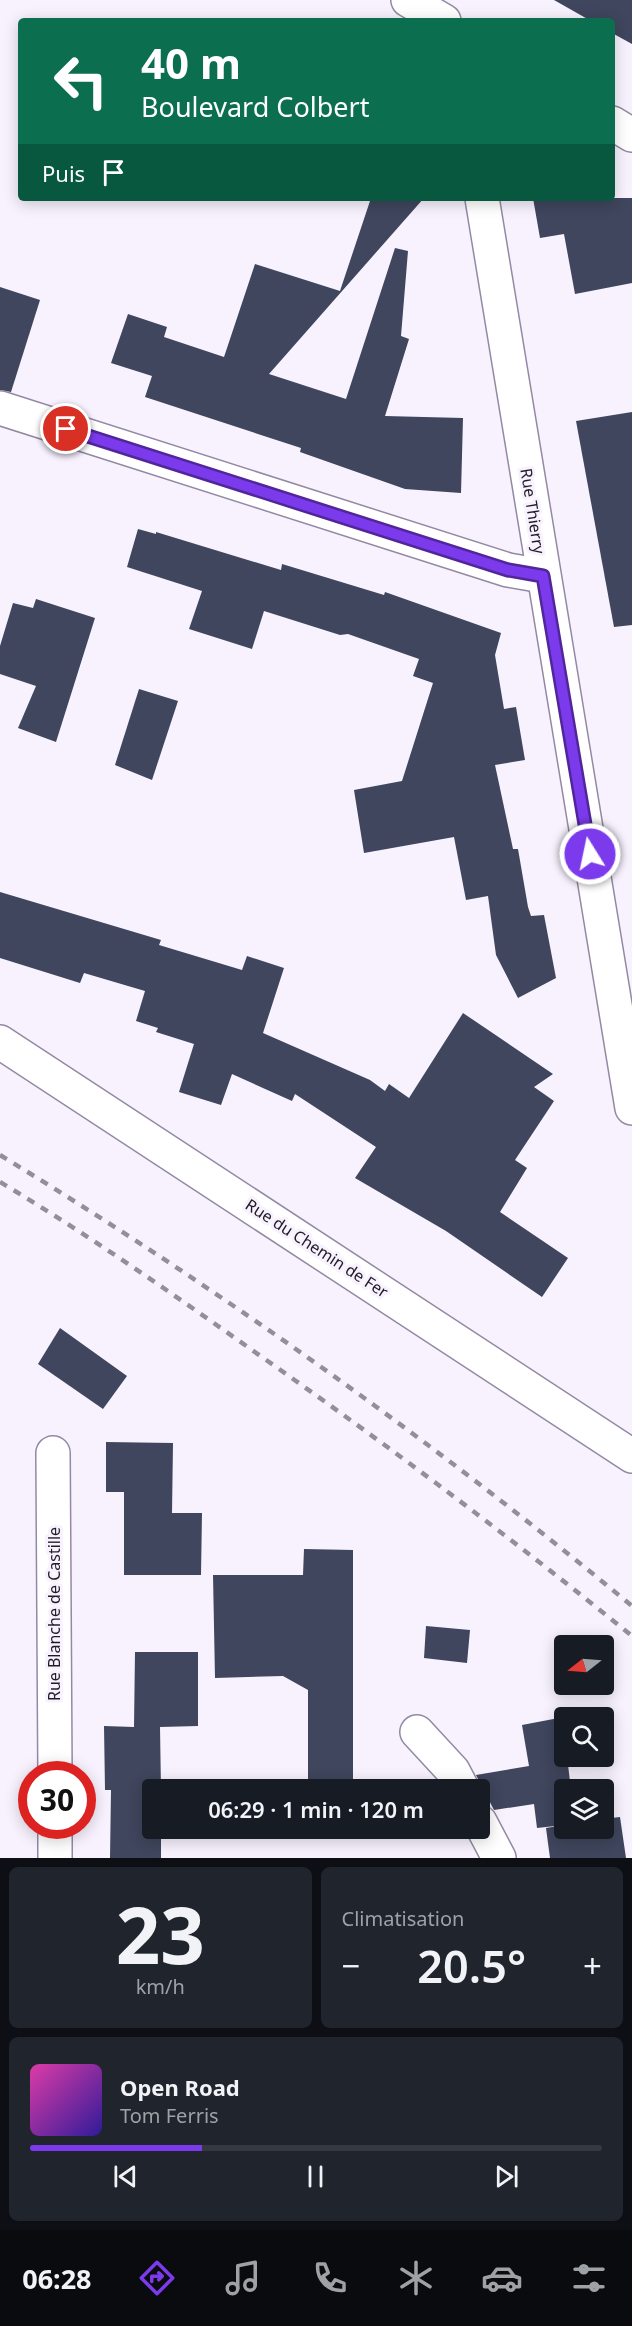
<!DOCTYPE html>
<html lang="fr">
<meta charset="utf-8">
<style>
:root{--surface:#171b24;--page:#20242c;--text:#f1f3f6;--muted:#9ea1a6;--line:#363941;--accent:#7c3aed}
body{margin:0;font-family:"Noto Sans",sans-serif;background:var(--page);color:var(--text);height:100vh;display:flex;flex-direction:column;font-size:22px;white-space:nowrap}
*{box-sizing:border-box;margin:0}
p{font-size:20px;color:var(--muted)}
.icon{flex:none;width:33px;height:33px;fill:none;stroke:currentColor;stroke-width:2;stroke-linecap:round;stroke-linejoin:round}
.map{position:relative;height:1858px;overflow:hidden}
.side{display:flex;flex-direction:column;gap:9px;padding:9px;background:#0d0f14;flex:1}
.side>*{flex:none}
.banner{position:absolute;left:18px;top:18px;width:597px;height:183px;border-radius:6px;box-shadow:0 3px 15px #0003;background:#0b6e4f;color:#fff;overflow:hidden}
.needle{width:39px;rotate:253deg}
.tools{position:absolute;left:554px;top:1635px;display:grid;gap:12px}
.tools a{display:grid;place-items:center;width:60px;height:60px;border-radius:6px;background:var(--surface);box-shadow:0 3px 15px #0003;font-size:30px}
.speed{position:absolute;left:18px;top:1761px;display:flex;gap:12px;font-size:30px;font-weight:700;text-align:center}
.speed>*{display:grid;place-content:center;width:78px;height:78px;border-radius:50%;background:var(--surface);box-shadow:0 3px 15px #0003;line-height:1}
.speed .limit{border:9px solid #d22;background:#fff;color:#111}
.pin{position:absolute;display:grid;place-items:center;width:51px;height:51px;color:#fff;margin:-26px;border:3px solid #fff;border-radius:50%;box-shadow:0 2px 6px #0007}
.me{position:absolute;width:66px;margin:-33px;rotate:350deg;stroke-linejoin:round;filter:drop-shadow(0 0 4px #0008)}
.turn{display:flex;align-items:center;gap:21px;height:126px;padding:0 24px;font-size:27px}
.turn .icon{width:78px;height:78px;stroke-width:2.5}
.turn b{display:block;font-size:42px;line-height:51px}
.then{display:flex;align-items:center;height:57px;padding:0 24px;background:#0003;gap:12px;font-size:22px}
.big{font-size:45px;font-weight:600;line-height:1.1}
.side .card{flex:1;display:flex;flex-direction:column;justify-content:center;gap:9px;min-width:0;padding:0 21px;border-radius:9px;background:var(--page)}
.side .dial{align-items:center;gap:0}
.dial b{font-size:78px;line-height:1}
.song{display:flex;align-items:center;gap:18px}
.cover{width:72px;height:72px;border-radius:9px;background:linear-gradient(135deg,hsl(320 70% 55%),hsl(250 70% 35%))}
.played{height:6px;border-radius:3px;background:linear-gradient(90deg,var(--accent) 30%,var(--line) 30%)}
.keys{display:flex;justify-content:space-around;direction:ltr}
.heat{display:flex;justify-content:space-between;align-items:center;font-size:33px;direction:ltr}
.side .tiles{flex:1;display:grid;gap:9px;grid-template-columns:1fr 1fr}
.card:last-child{grid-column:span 2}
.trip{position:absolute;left:142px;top:1779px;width:348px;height:60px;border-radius:6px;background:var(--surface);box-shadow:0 3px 15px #0003;font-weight:600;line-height:60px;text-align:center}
.tab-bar{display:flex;height:96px;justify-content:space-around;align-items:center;background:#090b0e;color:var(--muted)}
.tab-bar .icon{width:42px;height:42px}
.tab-bar .active{color:var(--accent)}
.tab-bar b{font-size:27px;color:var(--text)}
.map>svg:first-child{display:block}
</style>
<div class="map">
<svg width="632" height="1858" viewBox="0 0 632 1858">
<rect width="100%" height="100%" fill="#f7f2fe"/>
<g fill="#3f465d">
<path d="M 554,0 L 632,0 L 632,44 L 612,33 L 612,21 L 591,21 Z"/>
<path d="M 371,198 L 424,198 L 269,374 L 346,399 L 395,248 L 408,251 L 401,336 L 409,339 L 385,416 L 463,418 L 461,493 L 405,489 L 300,452 L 301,448 L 145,397 L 152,376 L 111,363 L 128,314 L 167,327 L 164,337 L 224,357 L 255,264 L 340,291 Z"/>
<path d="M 533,198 L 632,198 L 632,283 L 575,294 L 564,234 L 540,238 Z"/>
<path d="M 0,287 L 40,300 L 11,392 L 0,390 Z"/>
<path d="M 632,412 L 632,625 L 614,627 L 576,421 Z"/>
<path d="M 138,529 L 156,534 L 156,532 L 281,570 L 282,564 L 384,595 L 385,592 L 501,633 L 495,655 L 504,709 L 516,707 L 525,760 L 495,765 L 513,849 L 518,849 L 528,907 L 531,916 L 544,915 L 556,978 L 518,998 L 496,955 L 488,896 L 466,900 L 454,837 L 364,853 L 354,790 L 402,781 L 433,683 L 413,676 L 419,659 L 348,634 L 340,635 L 264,611 L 252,649 L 189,629 L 202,591 L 127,567 Z"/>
<path d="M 36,599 L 95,618 L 56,742 L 18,728 L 36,686 L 0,674 L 0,646 L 13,603 L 33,608 Z"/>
<path d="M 139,689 L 178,701 L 152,780 L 115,765 Z"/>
<path d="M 0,892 L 161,940 L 159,945 L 242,970 L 247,956 L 284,968 L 263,1033 L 370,1080 L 385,1091 L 389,1084 L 409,1098 L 463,1013 L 553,1074 L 534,1087 L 554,1101 L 515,1160 L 527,1168 L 500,1212 L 568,1258 L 542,1297 L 446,1231 L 355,1178 L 376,1147 L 295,1094 L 292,1101 L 232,1074 L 221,1105 L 179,1092 L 194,1044 L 156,1032 L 158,1028 L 136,1021 L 145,991 L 84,973 L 80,983 L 0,958 Z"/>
<path d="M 60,1328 L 127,1376 L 103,1409 L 38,1364 Z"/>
<path d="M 106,1442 L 173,1443 L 172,1513 L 202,1513 L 201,1575 L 124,1575 L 124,1492 L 106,1492 Z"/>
<path d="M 304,1549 L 353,1550 L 353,1790 L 308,1790 L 308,1690 L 283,1676 L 215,1678 L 213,1575 L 303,1575 Z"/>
<path d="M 426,1626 L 470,1630 L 467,1663 L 424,1658 Z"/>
<path d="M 135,1652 L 198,1652 L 198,1726 L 160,1727 L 161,1790 L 153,1790 L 153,1828 L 161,1828 L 161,1858 L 110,1858 L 111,1790 L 105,1790 L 104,1726 L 134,1727 Z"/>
<path d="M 564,1717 L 564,1756 L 567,1756 L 571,1790 L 564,1790 L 564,1825 L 537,1828 L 534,1804 L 494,1810 L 476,1775 L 529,1766 L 522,1725 Z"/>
<path d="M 620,1817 L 626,1858 L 550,1858 L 546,1828 L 564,1825 L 564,1828 L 603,1828 L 603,1819 Z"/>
</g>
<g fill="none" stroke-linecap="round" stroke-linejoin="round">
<defs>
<g id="minor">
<path d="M 408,0 L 444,21"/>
<path d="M 612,123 L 632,135"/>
<path d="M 482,198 L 632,1108"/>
<path d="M 0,408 L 508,570 L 543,576"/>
<path d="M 0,1042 L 632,1456"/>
<path d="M 53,1453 L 55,1774"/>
<path d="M 417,1732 L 453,1771 L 463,1790"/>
<path d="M 480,1822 L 499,1858"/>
<path d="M 55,1826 L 55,1858"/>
</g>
</defs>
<use href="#minor" stroke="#9489a4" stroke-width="36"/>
<use href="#minor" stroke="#fff" stroke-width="33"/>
<g stroke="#938f9a" stroke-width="4.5" stroke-dasharray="8 8" stroke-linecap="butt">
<path d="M 0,1155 C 221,1290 433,1441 632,1606"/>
<path d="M 0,1182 C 87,1234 170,1292 252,1350 C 382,1441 509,1536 632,1636"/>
</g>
</g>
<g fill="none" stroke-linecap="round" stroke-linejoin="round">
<defs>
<path id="route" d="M 66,429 L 508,570 L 543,576 L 590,854"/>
</defs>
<use href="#route" stroke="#51269a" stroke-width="15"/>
<use href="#route" stroke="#7c3aed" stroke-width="10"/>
</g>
<g text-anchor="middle" stroke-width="6" stroke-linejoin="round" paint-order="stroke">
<g font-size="16" fill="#201c26" stroke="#f7f2fe">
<text transform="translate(533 511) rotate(81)" y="6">Rue Thierry</text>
<text transform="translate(317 1248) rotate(33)" y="6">Rue du Chemin de Fer</text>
<text transform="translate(54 1614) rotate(-90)" y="6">Rue Blanche de Castille</text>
</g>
</g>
</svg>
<div class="tools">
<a><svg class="needle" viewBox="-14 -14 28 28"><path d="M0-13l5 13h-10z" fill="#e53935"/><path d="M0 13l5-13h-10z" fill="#9ea1a6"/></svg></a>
<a><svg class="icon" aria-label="search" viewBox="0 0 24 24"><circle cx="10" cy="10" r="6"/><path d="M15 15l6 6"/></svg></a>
<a><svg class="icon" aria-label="layers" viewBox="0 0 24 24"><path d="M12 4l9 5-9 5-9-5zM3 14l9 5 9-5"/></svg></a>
</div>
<div class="speed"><div class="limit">30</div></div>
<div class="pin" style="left:66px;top:429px;background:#d93025"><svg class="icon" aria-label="arrive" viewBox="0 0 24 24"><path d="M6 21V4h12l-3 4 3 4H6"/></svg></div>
<svg class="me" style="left:590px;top:854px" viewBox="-20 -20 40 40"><circle r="17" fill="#7c3aed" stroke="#fff" stroke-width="3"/><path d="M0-11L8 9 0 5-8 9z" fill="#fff"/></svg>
<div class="trip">06:29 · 1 min · 120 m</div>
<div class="banner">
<div class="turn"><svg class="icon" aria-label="left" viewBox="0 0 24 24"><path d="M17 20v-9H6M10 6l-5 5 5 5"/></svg><div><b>40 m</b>Boulevard Colbert</div></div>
<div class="then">Puis<svg class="icon" aria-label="arrive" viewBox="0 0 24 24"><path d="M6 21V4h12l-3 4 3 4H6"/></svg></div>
</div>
</div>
<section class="side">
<div class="tiles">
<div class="card dial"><b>23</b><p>km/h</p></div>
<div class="card"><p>Climatisation</p>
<div class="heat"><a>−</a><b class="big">20.5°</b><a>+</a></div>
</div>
<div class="card">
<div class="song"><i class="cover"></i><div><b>Open Road</b><p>Tom Ferris</p></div></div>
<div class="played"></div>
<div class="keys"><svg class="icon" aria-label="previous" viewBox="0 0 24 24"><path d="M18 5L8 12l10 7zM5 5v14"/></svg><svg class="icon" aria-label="pause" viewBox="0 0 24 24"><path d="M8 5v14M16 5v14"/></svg><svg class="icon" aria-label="next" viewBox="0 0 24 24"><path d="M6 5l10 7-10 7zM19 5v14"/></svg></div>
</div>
</div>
</section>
<nav class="tab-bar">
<b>06:28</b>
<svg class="icon active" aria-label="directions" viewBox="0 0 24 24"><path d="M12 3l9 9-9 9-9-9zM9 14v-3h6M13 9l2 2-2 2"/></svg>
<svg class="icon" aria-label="music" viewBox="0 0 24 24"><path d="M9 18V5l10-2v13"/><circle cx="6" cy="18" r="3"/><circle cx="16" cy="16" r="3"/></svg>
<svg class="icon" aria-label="phone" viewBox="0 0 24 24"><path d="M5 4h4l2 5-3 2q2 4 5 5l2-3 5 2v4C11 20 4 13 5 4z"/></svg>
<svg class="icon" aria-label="climate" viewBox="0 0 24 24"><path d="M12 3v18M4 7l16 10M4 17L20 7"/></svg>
<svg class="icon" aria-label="car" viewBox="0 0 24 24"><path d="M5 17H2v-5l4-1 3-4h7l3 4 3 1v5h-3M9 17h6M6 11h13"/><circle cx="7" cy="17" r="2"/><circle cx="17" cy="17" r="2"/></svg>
<svg class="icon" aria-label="filters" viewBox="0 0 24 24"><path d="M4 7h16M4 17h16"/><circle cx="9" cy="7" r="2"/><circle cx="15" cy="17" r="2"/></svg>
</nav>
